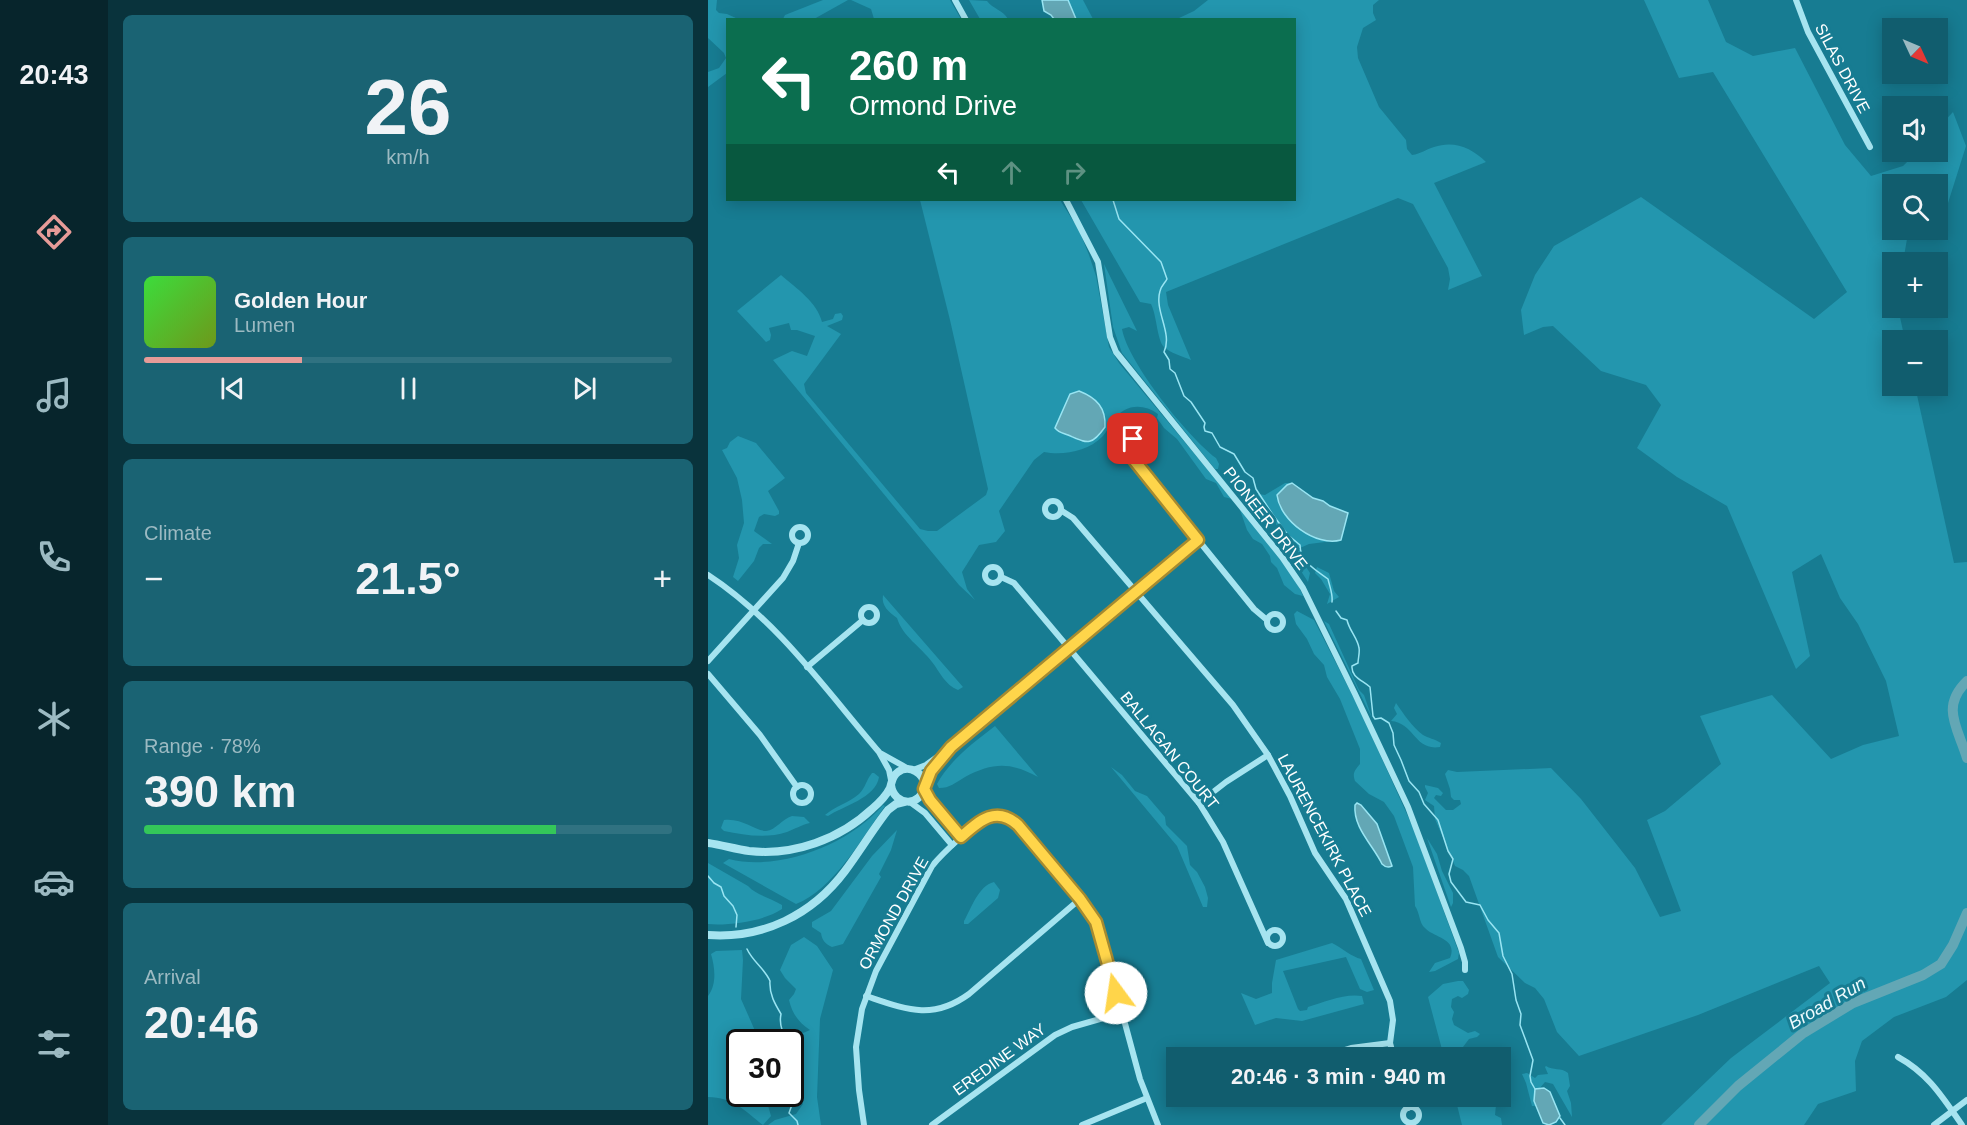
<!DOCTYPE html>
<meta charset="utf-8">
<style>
:root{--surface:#115d6e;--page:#1a6373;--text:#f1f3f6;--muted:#9cbac2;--line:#307281;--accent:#e69b98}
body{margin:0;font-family:Arial,sans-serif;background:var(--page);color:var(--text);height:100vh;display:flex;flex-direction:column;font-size:22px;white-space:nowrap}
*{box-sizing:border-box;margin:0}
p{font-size:20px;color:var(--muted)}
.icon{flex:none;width:33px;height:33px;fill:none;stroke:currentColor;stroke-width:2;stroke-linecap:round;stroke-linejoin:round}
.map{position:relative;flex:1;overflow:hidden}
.side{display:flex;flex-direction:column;gap:15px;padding:15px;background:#09333c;width:600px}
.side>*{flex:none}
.guide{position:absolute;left:18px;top:18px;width:570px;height:183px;border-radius:0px;box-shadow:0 3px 15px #0003;background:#0b6e4f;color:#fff;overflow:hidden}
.needle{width:39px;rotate:134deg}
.tools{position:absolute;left:1174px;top:18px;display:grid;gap:12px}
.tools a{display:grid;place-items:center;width:66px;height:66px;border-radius:0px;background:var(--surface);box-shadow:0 3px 15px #0003;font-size:30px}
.speed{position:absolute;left:18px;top:1029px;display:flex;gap:12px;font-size:30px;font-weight:700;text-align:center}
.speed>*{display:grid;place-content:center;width:78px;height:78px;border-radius:50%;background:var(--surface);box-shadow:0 3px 15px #0003;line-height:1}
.speed .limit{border:3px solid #111;border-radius:9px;background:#fff;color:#111}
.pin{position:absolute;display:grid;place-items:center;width:51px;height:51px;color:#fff;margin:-26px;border-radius:12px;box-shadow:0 3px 9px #0006}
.me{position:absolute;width:66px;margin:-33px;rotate:346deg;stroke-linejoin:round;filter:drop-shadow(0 0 4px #0008)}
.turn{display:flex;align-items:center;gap:21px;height:126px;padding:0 24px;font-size:27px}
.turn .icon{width:78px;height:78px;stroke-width:2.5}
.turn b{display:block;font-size:42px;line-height:51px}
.lanes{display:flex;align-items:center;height:57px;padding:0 24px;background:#0003;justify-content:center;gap:30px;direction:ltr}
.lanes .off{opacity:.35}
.big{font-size:45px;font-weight:600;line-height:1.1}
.side .card{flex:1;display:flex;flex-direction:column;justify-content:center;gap:9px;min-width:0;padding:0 21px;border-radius:9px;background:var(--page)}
.side .dial{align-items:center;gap:0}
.dial b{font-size:78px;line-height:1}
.song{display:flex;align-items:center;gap:18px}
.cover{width:72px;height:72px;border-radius:9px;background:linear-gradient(135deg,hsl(120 70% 55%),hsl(80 70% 35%))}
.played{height:6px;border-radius:3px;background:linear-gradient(90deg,var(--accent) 30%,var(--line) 30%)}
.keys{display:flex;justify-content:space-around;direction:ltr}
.heat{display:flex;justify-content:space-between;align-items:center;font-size:33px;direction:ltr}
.charge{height:9px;border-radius:4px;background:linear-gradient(90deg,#34c759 78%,var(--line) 0)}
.trip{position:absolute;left:458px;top:1047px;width:345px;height:60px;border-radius:0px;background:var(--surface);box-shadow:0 3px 15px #0003;font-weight:600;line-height:60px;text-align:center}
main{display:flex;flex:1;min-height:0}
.tabs{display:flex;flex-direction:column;width:108px;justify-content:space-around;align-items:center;background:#07252c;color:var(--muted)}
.tabs .icon{width:42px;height:42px}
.tabs .current{color:var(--accent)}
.tabs b{font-size:27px;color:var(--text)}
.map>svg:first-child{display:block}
</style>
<main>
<nav class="tabs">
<b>20:43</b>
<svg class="icon current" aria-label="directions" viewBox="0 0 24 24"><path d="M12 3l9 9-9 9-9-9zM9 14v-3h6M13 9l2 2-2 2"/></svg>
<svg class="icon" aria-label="music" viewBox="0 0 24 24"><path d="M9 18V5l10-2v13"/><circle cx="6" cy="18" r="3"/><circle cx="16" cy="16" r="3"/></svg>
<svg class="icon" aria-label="phone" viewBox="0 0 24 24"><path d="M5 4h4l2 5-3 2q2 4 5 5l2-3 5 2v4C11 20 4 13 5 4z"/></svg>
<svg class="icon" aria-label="climate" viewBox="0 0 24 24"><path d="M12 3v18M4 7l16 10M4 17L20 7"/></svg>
<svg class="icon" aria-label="car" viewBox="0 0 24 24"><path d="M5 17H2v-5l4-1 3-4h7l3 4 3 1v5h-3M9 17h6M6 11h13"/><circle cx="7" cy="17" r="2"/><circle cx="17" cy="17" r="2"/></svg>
<svg class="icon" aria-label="filters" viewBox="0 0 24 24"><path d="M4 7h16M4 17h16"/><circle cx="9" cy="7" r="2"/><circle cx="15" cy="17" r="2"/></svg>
</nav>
<section class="side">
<div class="card dial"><b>26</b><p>km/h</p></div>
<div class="card">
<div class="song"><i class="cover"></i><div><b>Golden Hour</b><p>Lumen</p></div></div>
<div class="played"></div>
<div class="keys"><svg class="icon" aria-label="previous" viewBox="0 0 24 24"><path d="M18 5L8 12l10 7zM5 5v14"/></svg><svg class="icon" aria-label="pause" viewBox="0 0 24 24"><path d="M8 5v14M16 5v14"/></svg><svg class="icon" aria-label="next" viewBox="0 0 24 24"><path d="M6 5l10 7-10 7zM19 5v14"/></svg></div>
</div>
<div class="card"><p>Climate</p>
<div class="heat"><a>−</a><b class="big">21.5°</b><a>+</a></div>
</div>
<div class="card"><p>Range · 78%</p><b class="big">390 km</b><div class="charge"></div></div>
<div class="card"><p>Arrival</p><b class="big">20:46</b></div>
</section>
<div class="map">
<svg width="1259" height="1125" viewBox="0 0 1259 1125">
<rect width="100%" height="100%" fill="#177c92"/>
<g fill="#2396ae" fill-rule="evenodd">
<path d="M 0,0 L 9,0 L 8,10 L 11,13 L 19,14 L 30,19 L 20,20 L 19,73 L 0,87 L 0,72 L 11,68 L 18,58 L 16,53 L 0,38 Z"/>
<path d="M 115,0 L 140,0 L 106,19 L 75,19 L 77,15 Z"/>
<path d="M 143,0 L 242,0 L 253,19 L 166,19 L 163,9 Z"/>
<path d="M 261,0 L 279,1 C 285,9 295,10 300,19 L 272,19 Z"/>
<path d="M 360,0 L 375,0 L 385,19 L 368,19 Z"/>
<path d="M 500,0 L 671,0 L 665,5 L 665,13 L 668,20 L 655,28 L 649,47 L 650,58 L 671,107 L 698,140 L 699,149 L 704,155 C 713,154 718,149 726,147 C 746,140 764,148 778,162 L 726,183 L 774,276 L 740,290 L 742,279 L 740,268 L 705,204 L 690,198 L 458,292 L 460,305 L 483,360 C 474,356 462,353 456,347 C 449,340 449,316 443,304 L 432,302 L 373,200 L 586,200 L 586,20 L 469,19 L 486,11 Z"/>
<path d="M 936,0 L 1000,0 L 1018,42 L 1045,56 L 1087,48 L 1137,145 L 1163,176 L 1195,166 L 1209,152 L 1230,152 L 1230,128 L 1245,112 L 1258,146 L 1240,203 L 1230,212 L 1230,184 L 1185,184 L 1185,230 L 1210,230 L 1199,239 L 1195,262 L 1185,262 L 1185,308 L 1190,308 L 1197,340 L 1185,340 L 1185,386 L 1207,386 L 1246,563 L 1259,562 L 1259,980 L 1238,997 L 1186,1017 L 1154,1041 L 1147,1061 L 1148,1091 L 1110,1104 L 1096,1125 L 953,1125 L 1023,1058 L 1122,983 L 1111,966 L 990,1015 L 871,1056 L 849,1032 L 836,999 L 827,988 L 817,983 L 790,957 L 761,876 L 755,870 L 747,866 L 727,819 L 726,806 L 717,800 L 720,793 L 717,787 L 717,785 L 730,788 L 735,793 L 733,796 L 728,795 L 726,798 L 738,810 L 745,810 L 753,804 L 752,800 L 746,800 L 743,797 L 742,789 L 737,774 L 740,770 L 749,772 L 843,768 L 873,799 L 927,868 L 952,917 L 973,911 L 939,820 L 957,811 L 1013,764 L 992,716 L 1064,695 L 1123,759 L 1155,745 L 1191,736 L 1178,681 L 1150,624 L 1132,598 L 1113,554 L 1084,572 L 1102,656 L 1088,669 L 1019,506 L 969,477 L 929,448 L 953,405 L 938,385 L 893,371 L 845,326 L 835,327 L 816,335 L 813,310 L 827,275 L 846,246 L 933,197 L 1106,319 L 1139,292 L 1005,72 L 971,78 Z"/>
<path d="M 212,200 L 352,200 L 371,230 L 381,255 L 388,276 L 401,347 L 411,363 L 524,499 L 516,497 L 508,483 L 498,479 L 469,439 L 456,428 L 449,418 L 450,414 C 435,403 416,404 405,421 C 401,426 399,432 394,437 C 380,451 355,456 336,452 L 326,460 L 291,511 L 297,531 L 288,542 L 271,545 L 254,572 L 259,589 L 267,600 L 251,585 L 65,360 L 84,351 L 99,356 L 107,336 L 89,330 L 83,330 L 81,323 L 61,328 L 63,335 L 62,340 L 58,342 L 29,311 L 73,275 C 88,288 109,302 114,322 L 125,319 L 127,314 L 133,313 L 135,316 L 134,320 L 119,326 L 133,334 L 96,384 L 98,393 L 212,529 L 220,531 L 229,531 L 278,495 L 280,489 L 242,320 ZM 371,391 L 378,394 L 374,442 L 358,434 L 368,392 Z"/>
<path d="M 396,264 L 429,331 L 421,327 L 414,329 C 420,363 480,437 508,458 L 511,464 L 510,469 L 507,469 L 414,353 L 405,327 Z"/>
<path d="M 30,436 L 48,443 L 77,478 L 60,491 L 71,511 L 71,514 L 67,516 L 56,514 L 51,517 L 46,531 L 64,544 L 55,544 L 51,548 L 46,561 L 30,581 L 25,577 L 31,558 L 29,545 L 36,523 L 34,500 L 29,478 L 14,450 L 19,448 L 22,442 Z"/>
<path d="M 577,483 L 584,483 L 579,485 L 593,531 L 613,539 L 625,541 L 601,544 L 592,548 L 595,556 L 593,559 L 602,573 L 600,582 L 577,546 L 568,524 L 559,515 L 550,498 L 550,494 L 557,495 Z"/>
<path d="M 531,507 C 553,535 581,563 595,596 L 587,594 L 576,585 L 569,568 L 563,562 L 562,556 L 554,544 L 545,539 L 539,530 Z"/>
<path d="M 609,567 L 621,573 L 626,591 L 631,597 L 619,604 L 622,594 L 613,579 L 607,573 Z"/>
<path d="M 175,595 L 255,687 L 250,690 C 237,685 232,672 224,662 C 212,646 195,637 189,618 C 181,612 173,606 175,595 Z"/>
<path d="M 589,611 L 606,620 L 651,708 L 707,832 L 751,953 L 750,959 L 727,971 L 721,972 L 727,963 L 742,958 C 750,938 726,938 717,928 C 711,923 712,913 707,906 L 705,867 L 686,816 L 676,802 L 661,794 L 647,781 C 644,773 647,770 652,764 L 652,749 L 632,699 L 619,677 L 616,665 L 606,654 L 599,639 L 588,624 L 586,614 Z"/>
<path d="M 616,621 L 621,624 L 651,690 L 656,695 L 664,718 Z"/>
<path d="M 688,703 C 695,713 704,727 715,735 C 720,738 727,739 733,743 L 732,747 C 706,751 707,723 683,721 L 689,714 L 686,708 Z"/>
<path d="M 287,726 L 330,777 C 303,762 285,762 257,777 C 247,783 242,788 231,788 L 229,784 C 242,760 265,743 287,726 Z"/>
<path d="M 403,767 L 414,775 L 427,791 L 439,796 L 457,817 L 458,825 L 479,846 L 482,865 L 489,872 L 497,887 L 500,898 L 499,907 L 495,907 L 469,846 Z"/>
<path d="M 164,773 L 166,773 L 171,777 C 168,798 135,806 120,816 L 117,815 C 127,806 141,803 151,794 C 158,787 158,780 164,773 Z"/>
<path d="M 175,805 L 177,806 C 154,838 125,890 88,904 L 15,863 L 21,859 C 71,872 142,844 175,805 Z"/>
<path d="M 84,816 L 96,817 L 102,823 C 93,825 87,829 79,832 C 58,839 36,835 16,831 L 13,828 L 16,820 C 35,818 47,831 58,831 C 68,830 74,819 84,816 Z"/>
<path d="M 189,830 L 183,850 L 171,874 L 173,877 L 135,944 L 124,947 C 117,944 114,940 113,933 L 104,927 L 104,922 L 123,911 L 164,856 Z"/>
<path d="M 719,838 L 729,854 L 734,871 L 745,893 L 745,903 L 743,907 Z"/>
<path d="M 0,863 L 40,886 C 48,895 63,898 74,905 L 74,909 C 57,921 20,926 0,924 Z"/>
<path d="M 286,882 L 292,890 L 290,898 L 260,924 L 256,924 L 256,921 C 263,909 270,886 286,882 Z"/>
<path d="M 96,937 L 109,946 L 125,970 L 112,1019 L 109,1097 L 113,1125 L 60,1125 L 67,1120 L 88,1114 L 95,1104 L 93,1088 L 81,1042 L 86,1037 L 102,1030 C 90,1022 84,1013 81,1000 L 86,994 L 88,989 L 77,978 L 72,970 L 83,945 Z"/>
<path d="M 624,943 C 634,948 644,957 653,959 L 666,990 L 659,992 L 652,989 L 638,957 L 575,971 L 590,1009 L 592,1011 L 599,1010 L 600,1007 C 616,1002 637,993 654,996 L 656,1004 L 594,1021 L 568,1018 L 547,1025 L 533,993 L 548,999 L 564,993 L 564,983 L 568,960 Z"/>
<path d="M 34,950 L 35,960 L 33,999 L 52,1042 L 32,1042 L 32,1094 L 63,1094 L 59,1102 L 63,1116 L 55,1125 C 37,1111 25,1097 0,1097 L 0,996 C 9,984 7,968 3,954 L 8,951 Z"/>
<path d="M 750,981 L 755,981 L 761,990 L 760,994 L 754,998 L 750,996 L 744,999 L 743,1007 L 746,1012 L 744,1019 L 746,1025 L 760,1033 L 767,1031 L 772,1034 L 769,1037 L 761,1039 L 755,1047 L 753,1057 L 736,1057 L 720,997 L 735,984 Z"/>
<path d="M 838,1066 C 845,1071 853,1067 860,1073 L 862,1086 L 859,1091 L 863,1103 L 864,1117 L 845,1084 L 837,1082 L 831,1089 L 827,1089 L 829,1106 L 824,1106 L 818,1083 L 814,1074 L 819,1073 L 827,1078 L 830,1075 L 840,1074 L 837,1067 Z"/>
<path d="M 747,1097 L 784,1097 L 788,1105 L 787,1115 L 793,1118 L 794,1125 L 754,1125 Z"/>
</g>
<g fill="#63a7b5" stroke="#99e5f3" stroke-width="1.5">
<path d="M 334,0 L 360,0 L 368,19 L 346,19 L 343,15 L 336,11 Z"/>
<path d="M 371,391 C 389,398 398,408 397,427 C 383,447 379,443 360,435 C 355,433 351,433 347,428 L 362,394 Z"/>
<path d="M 584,483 L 605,498 L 615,501 L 622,506 L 640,513 L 633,540 C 608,547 572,521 569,495 L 579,485 Z"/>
<path d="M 649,803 L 653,805 L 669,824 L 684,866 C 680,868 677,867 674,864 C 665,845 645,828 647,805 Z"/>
<path d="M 836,1088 L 842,1092 L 852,1116 L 848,1122 L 841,1125 L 835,1123 L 826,1101 L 827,1089 Z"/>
</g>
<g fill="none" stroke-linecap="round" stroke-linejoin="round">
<g stroke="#99e5f3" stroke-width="1.5">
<path d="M 405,200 L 411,219 L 453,262 L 459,279 C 457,283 453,286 452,291 C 446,311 465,333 456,352 L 461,360 L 462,369 L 467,373 L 476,396 L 483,402 L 497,423 L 496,427 L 497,431 L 504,433 L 512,447 L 526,454 L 537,472 L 545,478 L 548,489 L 565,515 L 580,535 L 592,545 C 592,562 609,571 620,579 C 622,588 625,594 624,602"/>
<path d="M 628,611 L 633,618 L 639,620 C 641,630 650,639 651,648 C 652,652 650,659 650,663 L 644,666 C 643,677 654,680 662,687 L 665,716 L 667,719 L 673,718 L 681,723 L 685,733 L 686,745 L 693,760 L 701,781 L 711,792 L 716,804 L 730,820 L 740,851 L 745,859 L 741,874 L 743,882 L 758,902 L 772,905 L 780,920 L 791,933 L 795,956 L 804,974 L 808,1000 L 813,1014 L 812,1025 L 825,1060 L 822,1076 L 823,1082 L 827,1089"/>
<path d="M 0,876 L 6,883 L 13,887 L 16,896 L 25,906 L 29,915 L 28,927"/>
<path d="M 39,949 C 45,962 57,969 62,981 C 61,994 67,1004 73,1014 C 70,1029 77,1030 76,1042"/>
<path d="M 82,1064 L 86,1099 L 81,1113 L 89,1121 L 90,1125"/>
<path d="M 852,1118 L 857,1125"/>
</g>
<g stroke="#63a7b5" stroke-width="10">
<path d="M 1259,681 C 1232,707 1250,728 1259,758"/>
<path d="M 991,1125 L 1030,1086 L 1094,1034 L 1145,1003 L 1215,975 L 1233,964 L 1245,945 L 1259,913"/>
</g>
<g stroke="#a6e4f0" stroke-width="6">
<path d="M 247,0 L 258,20"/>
<path d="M 1088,0 L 1100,32 L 1162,147"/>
<path d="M 358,200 L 390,262 L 402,337 L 408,352 L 574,557 L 595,588 L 647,694 L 700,807 L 753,948 L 757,962 L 757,970"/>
<circle cx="417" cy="441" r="8"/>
<path d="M 419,449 L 427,462 L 546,609 L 559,620"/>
<circle cx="345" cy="509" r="8"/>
<path d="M 354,511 L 365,518 L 525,705 L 560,755 L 582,796 L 607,853 L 638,899 L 682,1001 L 685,1020 L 682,1043 L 686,1058"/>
<circle cx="92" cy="535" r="8"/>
<circle cx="285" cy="575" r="8"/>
<path d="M 0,575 C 69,620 118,690 171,752 L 181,770 L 183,780"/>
<path d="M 293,577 L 306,583 L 491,803 L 515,842 L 560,943"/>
<circle cx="161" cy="615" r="8"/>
<circle cx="567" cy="622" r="8"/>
<path d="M 0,661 L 75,578 L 85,561 L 91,543"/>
<path d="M 99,667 L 155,620"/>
<path d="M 0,674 L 52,735 L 89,787"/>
<path d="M 174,754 L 199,768"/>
<path d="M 205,770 L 218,765 L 243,747 L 490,540"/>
<path d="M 216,785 L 223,771 L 235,757"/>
<circle cx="94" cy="794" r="9"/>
<path d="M 215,789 L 226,805 L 253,837"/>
<path d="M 202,802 L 217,813 L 244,845"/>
<path d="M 491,803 L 518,782 L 560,755"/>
<circle cx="567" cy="938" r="8"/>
<path d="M 158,996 C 197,1009 224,1021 261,994 L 372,899"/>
<path d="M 1190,1057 C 1221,1074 1235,1098 1254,1125"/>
<path d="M 611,1058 L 643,1048 L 682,1043"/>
<path d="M 697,1096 L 700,1108"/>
<circle cx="703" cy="1115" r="8"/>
<path d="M 156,1125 L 151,1090 L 148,1047 L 154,1009 L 168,971 L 224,866 C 233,855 242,847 252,838 C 269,822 287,804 310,826 L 372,899 L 383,913 L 392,931 L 432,1079 L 450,1125"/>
<path d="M 224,1125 L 347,1035 L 364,1027 L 413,1013"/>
<path d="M 374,1125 L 439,1098"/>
<path d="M 1226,1125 L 1259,1100"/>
</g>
<g stroke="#a6e4f0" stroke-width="8">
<path d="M 0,843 C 14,845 27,849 41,851 C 86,856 132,839 164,809 C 171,803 178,796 182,788 C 184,782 184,776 190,772 C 201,764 217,773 216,786 C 214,807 186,807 183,785"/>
<path d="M 0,935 C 55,939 104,915 137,871 C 152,851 165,829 180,810 L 188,804 L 196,802"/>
</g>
</g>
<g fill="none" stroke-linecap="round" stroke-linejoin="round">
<defs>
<path id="route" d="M 408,993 L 388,922 L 372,899 L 310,825 C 288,805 271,821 253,837 L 222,800 L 216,789 L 223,771 L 243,747 L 490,540 L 422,455 L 419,449 L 424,444 L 425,439"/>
</defs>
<use href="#route" stroke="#a68a30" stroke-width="15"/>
<use href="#route" stroke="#ffd54a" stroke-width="10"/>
</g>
<g text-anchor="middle" stroke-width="6" stroke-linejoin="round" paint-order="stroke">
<g font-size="16" fill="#fff" stroke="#177c92">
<text transform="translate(1135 68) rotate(62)" y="6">SILAS DRIVE</text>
<text transform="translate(558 518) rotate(52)" y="6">PIONEER DRIVE</text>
<text transform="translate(462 750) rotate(51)" y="6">BALLAGAN COURT</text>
<text transform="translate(617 835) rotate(62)" y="6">LAURENCEKIRK PLACE</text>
<text transform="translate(185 913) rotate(-61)" y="6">ORMOND DRIVE</text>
<text transform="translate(291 1059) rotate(-36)" y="6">EREDINE WAY</text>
</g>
<g font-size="18" font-style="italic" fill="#ecfafd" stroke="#177c92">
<text transform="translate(1119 1003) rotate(-30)" y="6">Broad Run</text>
</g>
</g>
</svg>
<div class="tools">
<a><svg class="needle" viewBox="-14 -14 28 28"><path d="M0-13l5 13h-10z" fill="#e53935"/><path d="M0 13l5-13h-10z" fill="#9cbac2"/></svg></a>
<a><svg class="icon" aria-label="sound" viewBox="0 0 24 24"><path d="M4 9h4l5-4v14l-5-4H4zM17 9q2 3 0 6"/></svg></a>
<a><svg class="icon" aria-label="search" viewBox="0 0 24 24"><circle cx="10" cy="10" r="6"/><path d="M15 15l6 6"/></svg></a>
<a>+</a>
<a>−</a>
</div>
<div class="speed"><div class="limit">30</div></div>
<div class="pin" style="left:425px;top:439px;background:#d93025"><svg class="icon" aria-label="arrive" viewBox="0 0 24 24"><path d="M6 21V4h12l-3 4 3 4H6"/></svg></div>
<svg class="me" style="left:408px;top:993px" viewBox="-20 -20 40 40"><circle r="19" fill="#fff"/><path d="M0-13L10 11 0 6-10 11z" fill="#ffd54a"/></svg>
<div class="trip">20:46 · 3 min · 940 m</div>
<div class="guide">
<div class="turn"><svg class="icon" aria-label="left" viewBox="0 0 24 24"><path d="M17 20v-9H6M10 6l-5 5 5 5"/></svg><div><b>260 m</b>Ormond Drive</div></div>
<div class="lanes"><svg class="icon" aria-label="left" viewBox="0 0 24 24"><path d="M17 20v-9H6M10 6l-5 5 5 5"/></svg><svg class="icon off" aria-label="ahead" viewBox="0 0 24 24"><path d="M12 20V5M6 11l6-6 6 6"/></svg><svg class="icon off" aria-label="right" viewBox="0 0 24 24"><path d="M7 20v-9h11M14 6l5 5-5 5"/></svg></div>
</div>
</div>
</main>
